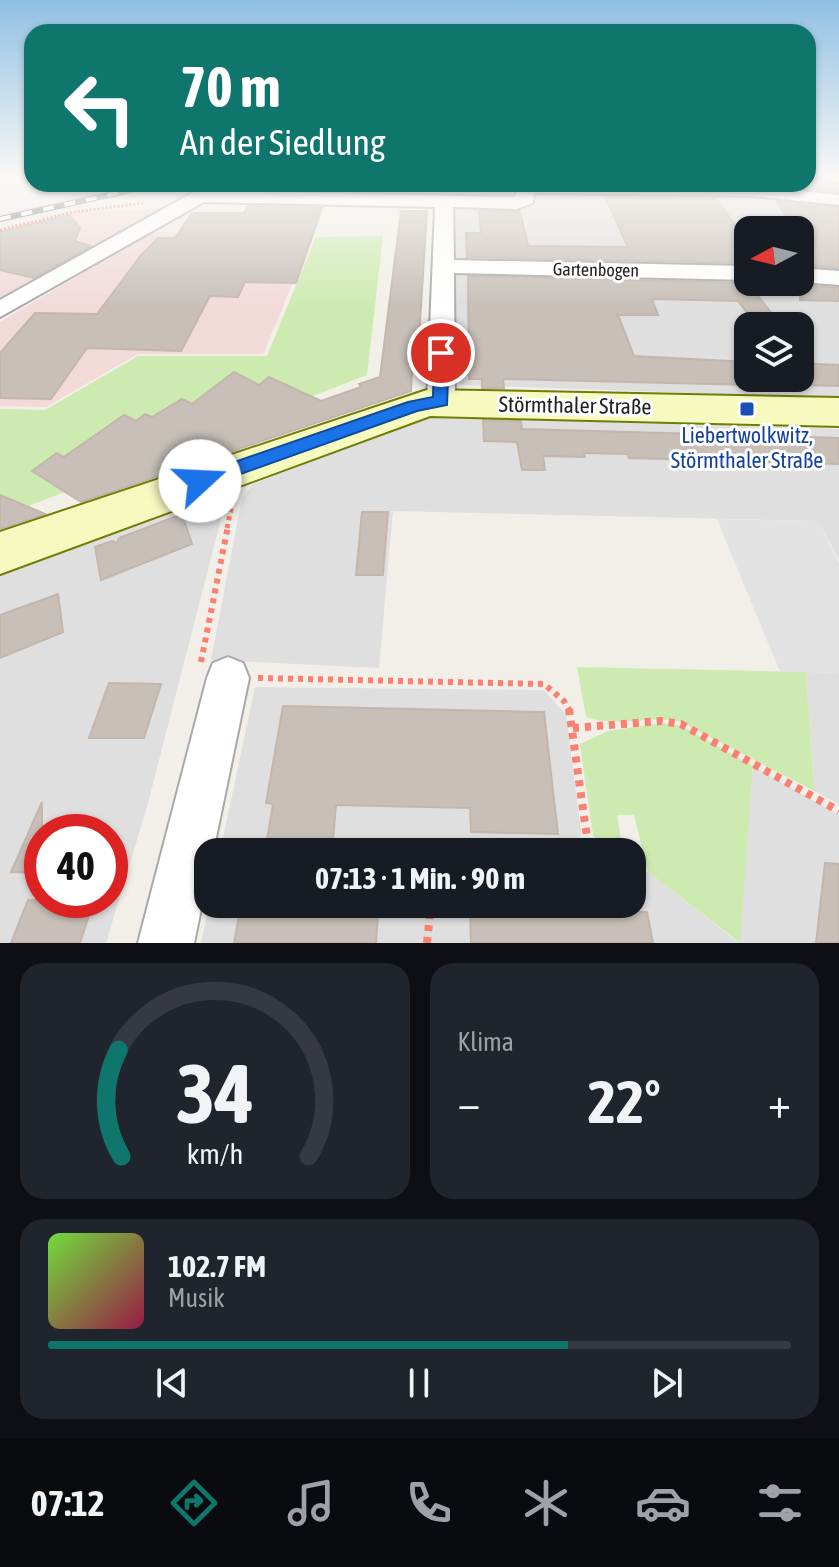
<!DOCTYPE html>
<html lang="de">
<meta charset="utf-8">
<style>
:root{--surface:#171b24;--page:#20242c;--text:#f1f3f6;--muted:#9ea1a6;--line:#363941;--accent:#0f766e}
body{margin:0;font-family:"Asap Condensed",sans-serif;background:var(--page);color:var(--text);height:100vh;display:flex;flex-direction:column;font-size:30px;white-space:nowrap}
*{box-sizing:border-box;margin:0}
p{font-size:26px;color:var(--muted)}
.icon{flex:none;width:44px;height:44px;fill:none;stroke:currentColor;stroke-width:2;stroke-linecap:round;stroke-linejoin:round}
.map{position:relative;height:943px;overflow:hidden}
.panel{display:flex;flex-direction:column;gap:20px;padding:20px;background:#0d0f14;flex:1}
.panel>*{flex:none}
.banner{position:absolute;left:24px;top:24px;width:792px;height:168px;border-radius:24px;box-shadow:0 2px 6px #0004;background:#0f766e;color:#fff;overflow:hidden}
.needle{width:52px;rotate:263deg}
.controls{position:absolute;left:734px;top:216px;display:grid;gap:16px}
.controls a{display:grid;place-items:center;width:80px;height:80px;border-radius:16px;background:var(--surface);box-shadow:0 2px 6px #0004;font-size:40px}
.speed{position:absolute;left:24px;top:814px;display:flex;gap:16px;font-size:40px;font-weight:700;text-align:center}
.speed>*{display:grid;place-content:center;width:104px;height:104px;border-radius:50%;background:var(--surface);box-shadow:0 2px 6px #0004;line-height:1}
.speed .limit{border:12px solid #d22;background:#fff;color:#111}
.pin{position:absolute;display:grid;place-items:center;width:68px;height:68px;color:#fff;margin:-34px;border:4px solid #fff;border-radius:50%;box-shadow:0 2px 8px #0007}
.me{position:absolute;width:88px;margin:-44px;rotate:70deg;stroke-linejoin:round;filter:drop-shadow(0 0 6px #0008)}
.turn{display:flex;align-items:center;gap:28px;height:168px;padding:0 24px;font-size:36px}
.turn .icon{width:104px;height:104px;stroke-width:2.5}
.turn b{display:block;font-size:56px;line-height:68px}
.big{font-size:60px;font-weight:700;line-height:1.1}
.panel .tile{flex:1;display:flex;flex-direction:column;justify-content:center;gap:12px;min-width:0;padding:0 28px;border-radius:24px;background:var(--page)}
.panel .dial{align-items:center;gap:0}
.dial svg{height:208px;overflow:visible;fill:none;stroke:var(--line);stroke-width:7;stroke-linecap:round;text-anchor:middle}
.dial text{fill:var(--text);stroke:none}
.song{display:flex;align-items:center;gap:24px}
.cover{width:96px;height:96px;border-radius:12px;background:linear-gradient(135deg,hsl(100 70% 55%),hsl(340 70% 35%))}
.played{height:8px;border-radius:4px;background:linear-gradient(90deg,var(--accent) 70%,var(--line) 70%)}
.keys{display:flex;justify-content:space-around;direction:ltr}
.heat{display:flex;justify-content:space-between;align-items:center;font-size:44px;direction:ltr}
.panel .tiles{flex:1;display:grid;gap:20px;grid-template-columns:1fr 1fr}
.tile:last-child{grid-column:span 2}
.trip{position:absolute;left:194px;top:838px;width:452px;height:80px;border-radius:24px;background:var(--surface);box-shadow:0 2px 6px #0004;font-weight:700;line-height:80px;text-align:center}
.dock{display:flex;height:128px;justify-content:space-around;align-items:center;background:#090b0e;color:var(--muted)}
.dock .icon{width:56px;height:56px}
.dock .selected{color:var(--accent)}
.dock b{font-size:36px;color:var(--text)}
.map>svg:first-child{display:block}
</style>
<div class="map">
<svg width="839" height="943" viewBox="0 0 839 943">
<rect width="100%" height="100%" fill="#f2efe9"/>
<g fill="#e0dfdf" fill-rule="evenodd">
<path d="M 532,193 L 745,195 L 839,203 L 839,273 L 800,270 L 800,230 L 748,230 L 748,268 L 460,262 L 456,259 L 455,209 L 462,206 L 533,207 Z"/>
<path d="M 460,273 L 748,278 L 748,282 L 839,283 L 839,398 L 461,385 L 455,377 L 456,275 ZM 748,326 L 800,326 L 800,378 L 748,378 Z"/>
<path d="M 459,416 L 839,429 L 839,560 L 818,521 L 393,511 L 379,668 L 211,660 L 242,498 L 253,484 L 406,425 L 429,418 Z"/>
<path d="M 208,503 L 222,515 L 147,807 L 106,943 L 0,943 L 0,575 L 195,504 ZM 42,832 L 110,832 L 110,900 L 42,900 Z"/>
<path d="M 806,672 L 839,673 L 839,804 L 814,791 Z"/>
<path d="M 255,687 L 544,690 L 566,715 L 581,831 L 578,852 L 220,852 Z"/>
<path d="M 753,766 L 839,815 L 839,943 L 201,943 L 209,904 L 632,904 L 632,872 L 648,872 L 739,943 Z"/>
</g>
<g fill="#f2dad9">
<path d="M 173,208 L 0,302 L 0,231 L 73,212 Z"/>
<path d="M 152,232 L 312,237 L 263,354 L 138,354 L 46,407 L 0,406 L 0,322 Z"/>
</g>
<path fill="#ebdbe8" d="M 134,184 L 164,184 L 0,221 L 0,214 Z"/>
<g fill="#cdebb0">
<path d="M 383,236 L 367,375 L 0,517 L 0,409 L 45,410 L 138,356 L 267,356 L 316,237 Z"/>
<path d="M 577,667 L 806,672 L 814,791 L 681,722 C 648,714 620,729 586,717 Z"/>
<path d="M 661,723 L 682,726 L 753,766 L 740,943 L 648,872 L 634,815 L 617,815 L 622,845 L 602,847 L 593,835 L 580,744 L 608,731 Z"/>
</g>
<path fill="#e2e2e2" d="M 717,519 L 818,521 L 839,563 L 839,673 L 780,672 Z"/>
<path fill="#dddde8" d="M 362,184 L 517,184 L 524,188 L 527,199 L 311,198 Z"/>
<g fill="#c7bfb8" stroke="#c4b6ab" stroke-width="2">
<path d="M 808,177 L 839,184 L 839,192 L 765,184 L 808,184 Z"/>
<path d="M 605,197 L 716,199 L 745,239 L 738,238 L 748,252 L 748,263 L 467,257 L 466,233 L 481,233 L 479,211 L 520,211 L 528,246 L 628,247 Z"/>
<path d="M 778,202 L 839,208 L 839,268 L 800,265 L 800,230 L 792,230 Z"/>
<path d="M 248,206 L 322,208 L 296,283 L 245,282 L 238,297 L 210,296 L 181,351 L 87,348 L 51,399 L 0,398 L 0,353 L 35,313 L 97,314 L 142,254 L 158,238 L 175,238 L 192,213 L 244,213 Z"/>
<path d="M 401,211 L 427,211 L 418,353 L 413,353 L 411,391 L 81,502 L 32,471 L 57,453 L 64,457 L 124,415 L 136,421 L 145,414 L 152,417 L 182,399 L 192,404 L 234,372 L 259,385 L 269,377 L 321,401 L 361,387 L 359,384 L 380,377 Z"/>
<path d="M 70,215 L 80,228 L 75,241 L 91,246 L 34,278 L 0,270 L 0,232 Z"/>
<path d="M 468,276 L 748,283 L 772,314 L 748,314 L 738,301 L 652,299 L 658,315 L 618,315 L 634,356 L 748,362 L 748,385 L 503,379 L 504,388 L 482,388 L 482,379 L 469,379 Z"/>
<path d="M 800,285 L 839,288 L 839,301 L 800,300 Z"/>
<path d="M 800,363 L 839,365 L 839,386 L 800,385 Z"/>
<path d="M 483,420 L 521,421 L 522,429 L 839,438 L 839,464 L 629,458 L 628,454 L 584,453 L 585,457 L 543,456 L 545,470 L 522,470 L 517,442 L 484,441 Z"/>
<path d="M 0,495 L 45,514 L 0,529 Z"/>
<path d="M 362,512 L 388,512 L 383,575 L 356,575 Z"/>
<path d="M 182,514 L 192,544 L 101,580 L 95,547 L 112,541 L 117,543 L 119,538 Z"/>
<path d="M 58,594 L 63,632 L 0,658 L 0,615 Z"/>
<path d="M 109,683 L 161,684 L 144,738 L 89,738 Z"/>
<path d="M 283,706 L 544,712 L 558,834 L 471,832 L 470,808 L 336,805 L 332,852 L 265,852 L 273,804 L 266,803 Z"/>
<path d="M 42,802 L 42,873 L 11,872 Z"/>
<path d="M 825,863 L 839,864 L 839,943 L 816,943 Z"/>
<path d="M 28,900 L 94,900 L 80,943 L 11,943 Z"/>
<path d="M 241,904 L 341,904 L 340,913 L 378,914 L 376,943 L 234,943 Z"/>
<path d="M 470,907 L 647,912 L 653,943 L 471,943 Z"/>
</g>
<g fill="none" stroke-linecap="round" stroke-linejoin="round">
<defs>
<g id="street">
<path d="M 208,184 L 223,184 L 225,187 L 222,191 L 515,197 L 519,184 L 753,186 L 839,195 L 839,205 L 753,196 L 534,193 L 533,203 L 517,209 L 453,207 L 454,260 L 748,266 L 748,280 L 454,273 L 455,401 L 451,408 L 441,411 L 431,408 L 427,401 L 435,207 L 204,202 L 0,317 L 0,300 Z"/>
<path d="M 800,268 L 839,271 L 839,285 L 800,282 Z"/>
<path d="M 228,657 L 243,663 L 249,678 L 213,852 L 208,852 L 208,875 L 194,943 L 138,943 L 207,678 L 213,663 Z"/>
</g>
<path id="secondary" d="M 427,390 L 839,398 L 839,426 L 430,416 L 0,574 L 0,532 Z"/>
</defs>
<use href="#street" stroke="#a9a9a9" stroke-width="4"/>
<use href="#secondary" stroke="#707d05" stroke-width="4"/>
<path stroke="#fa8072" stroke-width="3" stroke-dasharray="2 2" stroke-linecap="butt" d="M 0,230 L 73,212 L 144,203"/>
<path stroke="#fa8072" stroke-width="5" stroke-dasharray="4 4" stroke-linecap="butt" d="M 227,528 L 233,500"/>
<g stroke="#fa8072" stroke-width="6" stroke-dasharray="5 5" stroke-linecap="butt">
<path d="M 201,662 L 228,526"/>
<path d="M 258,678 L 544,684 L 564,701 L 570,711"/>
</g>
<g stroke="#fa8072" stroke-width="8" stroke-dasharray="6 6" stroke-linecap="butt">
<path d="M 569,709 L 589,852"/>
<path d="M 573,728 L 660,721 L 681,724 L 839,811"/>
<path d="M 427,943 L 430,914 L 436,904"/>
</g>
<use href="#street" fill="#fff" fill-rule="evenodd"/>
<use href="#secondary" fill="#f7fabf" fill-rule="evenodd"/>
<defs>
<path id="rail" d="M 0,219 L 158,184"/>
</defs>
<use href="#rail" stroke="#707070" stroke-width="6"/>
<use href="#rail" stroke="#fff" stroke-width="4" stroke-dasharray="11" stroke-linecap="butt"/>
</g>
<linearGradient id="sky" x2="0" y2="1"><stop stop-color="#8fc0e4"/><stop offset="0.57" stop-color="#f9f8f5"/><stop offset="1" stop-color="#f9f8f5" stop-opacity="0"/></linearGradient>
<rect width="839" height="308" fill="url(#sky)"/>
<path fill="#1a73e8" stroke="#114b97" stroke-width="2" d="M 441,348 L 449,353 L 447,405 L 417,411 L 207,486 L 194,486 L 191,481 L 194,476 L 408,402 L 433,397 L 434,353 Z"/>
<rect fill="#1a4fb4" stroke="#fff" stroke-width="3" x="739" y="401" width="16" height="16" rx="4"/>
<g text-anchor="middle" stroke-width="6" stroke-linejoin="round" paint-order="stroke">
<g font-size="18" fill="#222" stroke="#fff">
<text transform="translate(596 270) rotate(1)" y="6">Gartenbogen</text>
</g>
<g font-size="22" fill="#222" stroke="#fff">
<text transform="translate(575 405) rotate(1)" y="8">Störmthaler Straße</text>
</g>
<g font-size="22" fill="#164399" stroke="#fff">
<text x="747" y="443">Liebertwolkwitz,<tspan x="747" dy="25">Störmthaler Straße</tspan></text>
</g>
</g>
</svg>
<div class="controls">
<a><svg class="needle" viewBox="-14 -14 28 28"><path d="M0-13l5 13h-10z" fill="#e53935"/><path d="M0 13l5-13h-10z" fill="#9ea1a6"/></svg></a>
<a><svg class="icon" aria-label="layers" viewBox="0 0 24 24"><path d="M12 4l9 5-9 5-9-5zM3 14l9 5 9-5"/></svg></a>
</div>
<div class="speed"><div class="limit">40</div></div>
<div class="pin" style="left:441px;top:353px;background:#d93025"><svg class="icon" aria-label="arrive" viewBox="0 0 24 24"><path d="M6 21V4h12l-3 4 3 4H6"/></svg></div>
<svg class="me" style="left:200px;top:481px" viewBox="-20 -20 40 40"><circle r="19" fill="#fff"/><path d="M0-13L10 11 0 6-10 11z" fill="#1a73e8"/></svg>
<div class="trip">07:13 · 1 Min. · 90 m</div>
<div class="banner">
<div class="turn"><svg class="icon" aria-label="left" viewBox="0 0 24 24"><path d="M17 20v-9H6M10 6l-5 5 5 5"/></svg><div><b>70 m</b>An der Siedlung</div></div>
</div>
</div>
<section class="panel">
<div class="tiles">
<div class="tile dial"><svg viewBox="0 0 100 80">
<path d="M14 69A42 42 0 1 1 86 69"/>
<path d="M14 69A42 42 0 0 1 13 28" stroke="#0f766e"/>
<text x="50" y="56" font-size="32" font-weight="700">34</text>
<text x="50" y="72" font-size="11">km/h</text>
</svg></div>
<div class="tile"><p>Klima</p>
<div class="heat"><a>−</a><b class="big">22°</b><a>+</a></div>
</div>
<div class="tile">
<div class="song"><i class="cover"></i><div><b>102.7 FM</b><p>Musik</p></div></div>
<div class="played"></div>
<div class="keys"><svg class="icon" aria-label="previous" viewBox="0 0 24 24"><path d="M18 5L8 12l10 7zM5 5v14"/></svg><svg class="icon" aria-label="pause" viewBox="0 0 24 24"><path d="M8 5v14M16 5v14"/></svg><svg class="icon" aria-label="next" viewBox="0 0 24 24"><path d="M6 5l10 7-10 7zM19 5v14"/></svg></div>
</div>
</div>
</section>
<nav class="dock">
<b>07:12</b>
<svg class="icon selected" aria-label="directions" viewBox="0 0 24 24"><path d="M12 3l9 9-9 9-9-9zM9 14v-3h6M13 9l2 2-2 2"/></svg>
<svg class="icon" aria-label="music" viewBox="0 0 24 24"><path d="M9 18V5l10-2v13"/><circle cx="6" cy="18" r="3"/><circle cx="16" cy="16" r="3"/></svg>
<svg class="icon" aria-label="phone" viewBox="0 0 24 24"><path d="M5 4h4l2 5-3 2q2 4 5 5l2-3 5 2v4C11 20 4 13 5 4z"/></svg>
<svg class="icon" aria-label="climate" viewBox="0 0 24 24"><path d="M12 3v18M4 7l16 10M4 17L20 7"/></svg>
<svg class="icon" aria-label="car" viewBox="0 0 24 24"><path d="M5 17H2v-5l4-1 3-4h7l3 4 3 1v5h-3M9 17h6M6 11h13"/><circle cx="7" cy="17" r="2"/><circle cx="17" cy="17" r="2"/></svg>
<svg class="icon" aria-label="filters" viewBox="0 0 24 24"><path d="M4 7h16M4 17h16"/><circle cx="9" cy="7" r="2"/><circle cx="15" cy="17" r="2"/></svg>
</nav>
